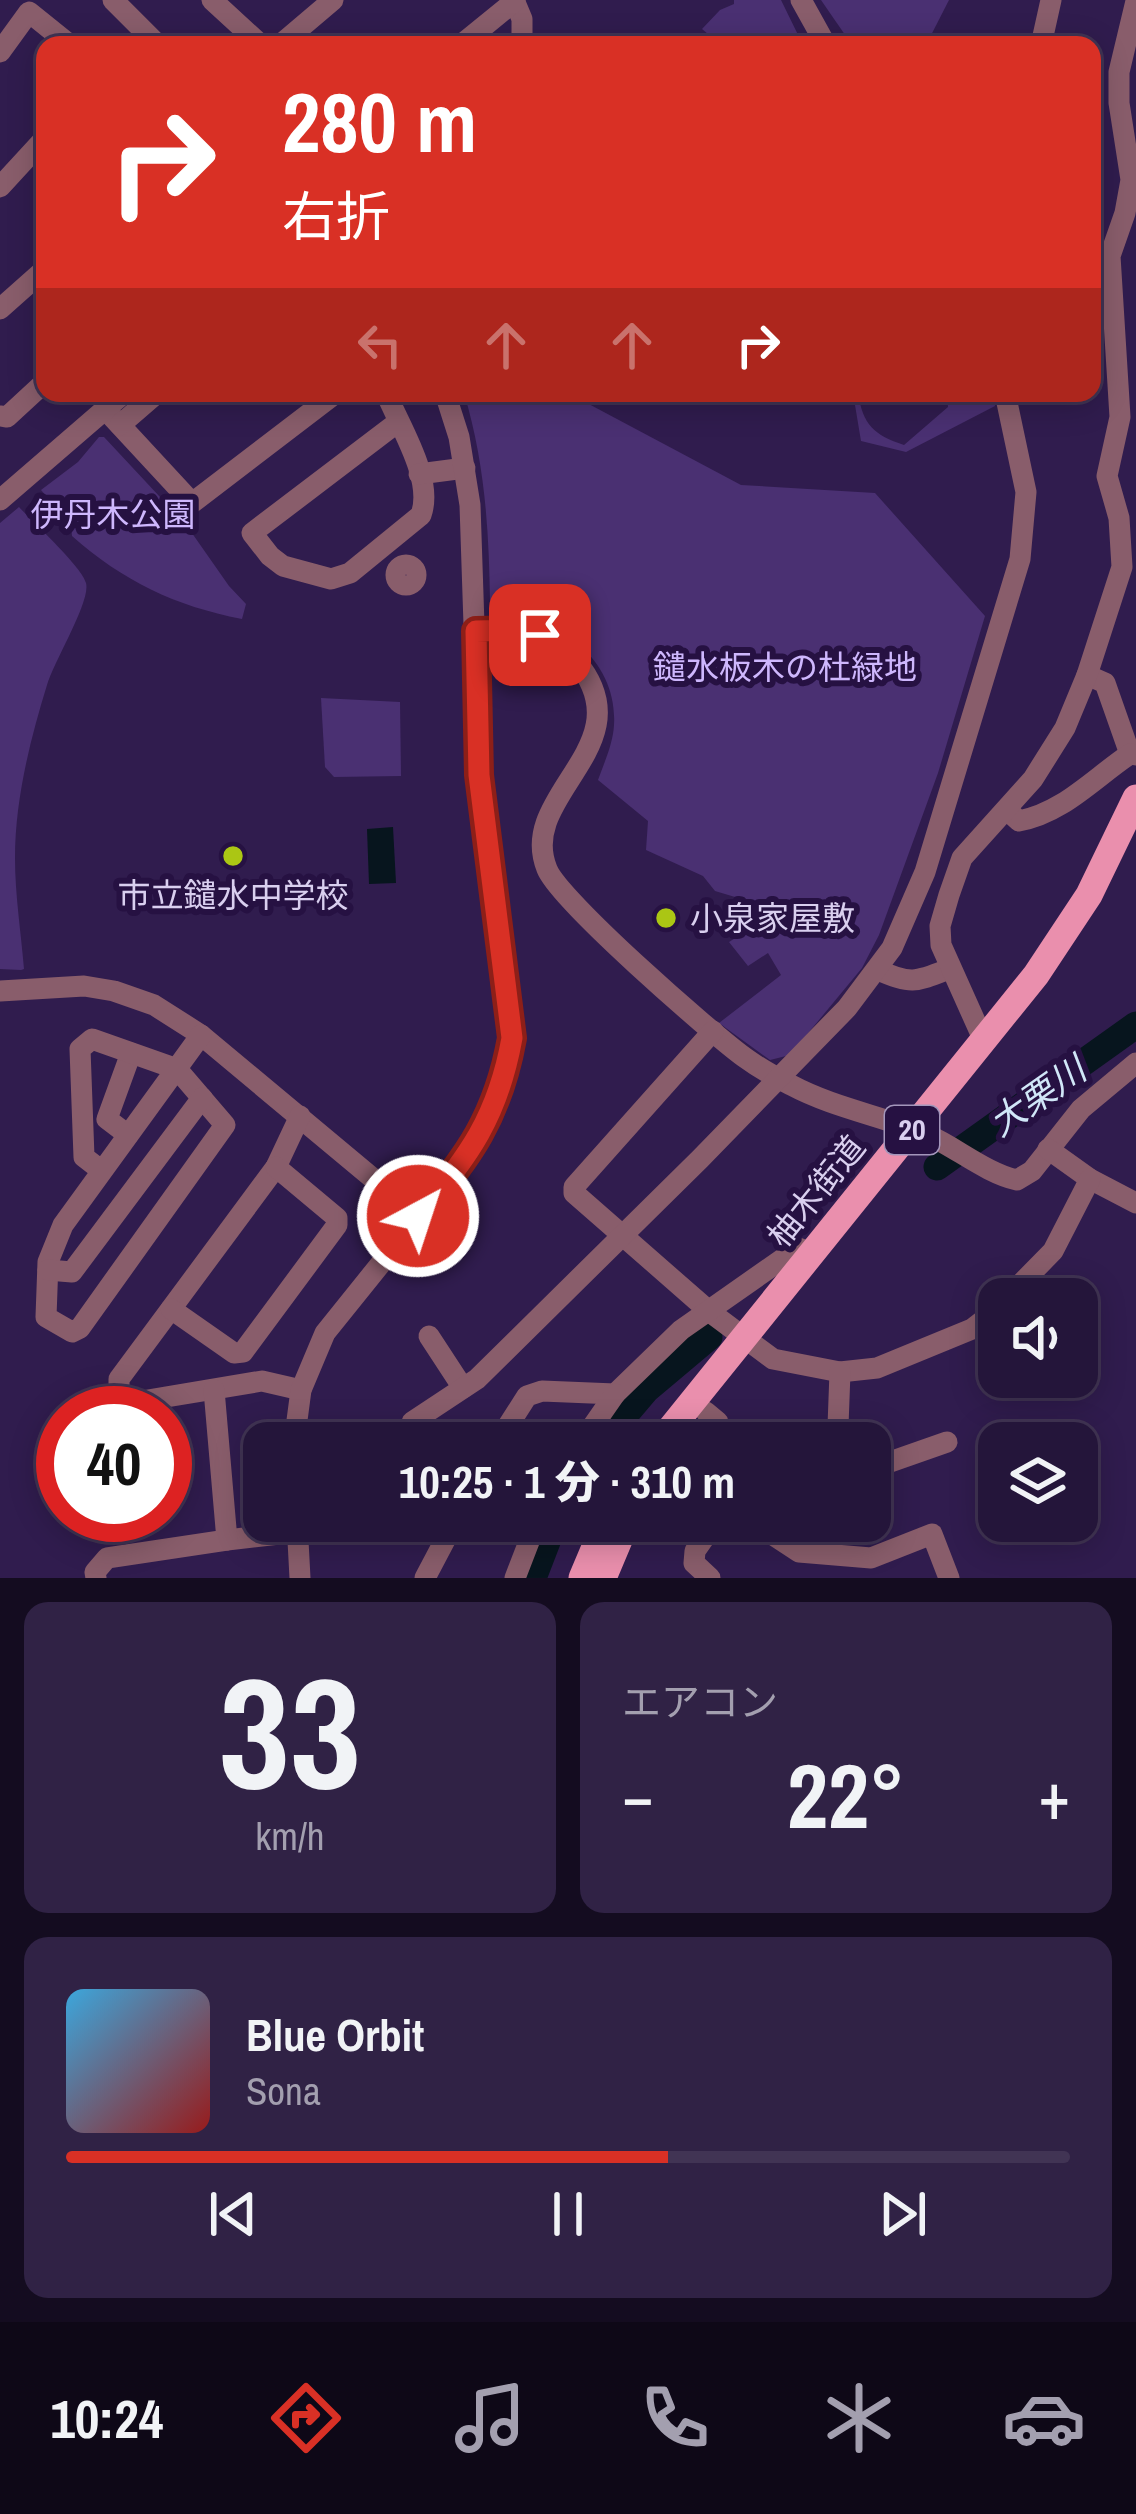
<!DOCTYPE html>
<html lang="ja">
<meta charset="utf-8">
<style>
:root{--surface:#24153a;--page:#302245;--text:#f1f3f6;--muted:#a39faf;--line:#413454;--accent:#d93025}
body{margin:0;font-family:"Archivo Narrow","Noto Sans JP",sans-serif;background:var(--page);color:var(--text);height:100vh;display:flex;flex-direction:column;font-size:45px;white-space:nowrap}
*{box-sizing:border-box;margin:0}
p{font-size:39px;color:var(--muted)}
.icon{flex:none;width:66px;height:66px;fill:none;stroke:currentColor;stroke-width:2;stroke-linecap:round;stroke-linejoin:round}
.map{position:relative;height:1578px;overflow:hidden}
.sheet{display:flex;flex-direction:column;gap:24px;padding:24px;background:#140c20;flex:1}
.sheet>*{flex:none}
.top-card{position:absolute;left:36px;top:36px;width:1065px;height:366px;border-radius:24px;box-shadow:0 6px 30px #0003,0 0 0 3px var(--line);background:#d93025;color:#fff;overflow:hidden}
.buttons{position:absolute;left:978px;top:1278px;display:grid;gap:24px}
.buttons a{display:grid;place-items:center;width:120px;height:120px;border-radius:24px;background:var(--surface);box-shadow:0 6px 30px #0003,0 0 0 3px var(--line);font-size:60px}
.speed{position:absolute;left:36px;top:1386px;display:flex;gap:24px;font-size:60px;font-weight:700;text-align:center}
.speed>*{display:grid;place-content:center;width:156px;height:156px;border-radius:50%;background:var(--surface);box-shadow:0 6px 30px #0003,0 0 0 3px var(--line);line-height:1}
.speed .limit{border:18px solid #d22;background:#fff;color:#111}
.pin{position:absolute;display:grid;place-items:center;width:102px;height:102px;color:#fff;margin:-51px;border-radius:24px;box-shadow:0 6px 18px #0006}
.me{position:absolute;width:132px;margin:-66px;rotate:40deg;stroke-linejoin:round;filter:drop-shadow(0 0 9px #0008)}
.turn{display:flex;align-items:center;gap:42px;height:252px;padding:0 48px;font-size:54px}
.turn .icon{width:156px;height:156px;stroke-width:2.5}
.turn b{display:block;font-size:84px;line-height:102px}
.lanes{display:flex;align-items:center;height:114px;padding:0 48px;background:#0003;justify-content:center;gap:60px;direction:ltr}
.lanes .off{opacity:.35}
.big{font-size:90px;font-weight:800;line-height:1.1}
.sheet .card{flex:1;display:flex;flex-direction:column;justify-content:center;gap:18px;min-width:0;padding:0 42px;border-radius:24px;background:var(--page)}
.sheet .dial{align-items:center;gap:0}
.dial b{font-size:156px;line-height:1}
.song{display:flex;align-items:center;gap:36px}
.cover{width:144px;height:144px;border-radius:18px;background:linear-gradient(135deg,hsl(200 70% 55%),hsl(0 70% 35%))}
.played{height:12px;border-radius:6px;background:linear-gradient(90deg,var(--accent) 60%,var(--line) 60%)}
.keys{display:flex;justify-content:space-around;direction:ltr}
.heat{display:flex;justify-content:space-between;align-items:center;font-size:66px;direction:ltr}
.sheet .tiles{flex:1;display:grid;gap:24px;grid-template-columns:1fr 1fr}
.card:last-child{grid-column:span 2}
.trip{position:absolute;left:243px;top:1422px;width:648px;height:120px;border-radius:24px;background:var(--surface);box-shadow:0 6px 30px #0003,0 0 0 3px var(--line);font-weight:800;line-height:120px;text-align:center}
.dock{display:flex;height:192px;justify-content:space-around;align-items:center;background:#0e0817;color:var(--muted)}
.dock .icon{width:84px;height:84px}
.dock .on{color:var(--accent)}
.dock b{font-size:54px;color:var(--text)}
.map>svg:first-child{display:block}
</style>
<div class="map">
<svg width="1136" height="1578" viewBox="0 0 1136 1578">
<rect width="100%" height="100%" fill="#301c4e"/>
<g fill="#4a3072">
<path d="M 734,0 L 781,0 L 803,45 L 767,39 L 721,45 L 702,29 L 720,10 L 734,4 Z"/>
<path d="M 821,0 L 949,0 L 926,45 L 852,45 Z"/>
<path d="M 464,393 L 583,393 L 585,402 L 741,485 L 875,493 L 985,616 L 938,773 L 879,935 L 862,968 L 790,1055 L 770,1060 L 719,1023 L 781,975 L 768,953 L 748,966 L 729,942 L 759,923 L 757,910 L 745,900 L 715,891 L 703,876 L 646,850 L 648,821 L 598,780 C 604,763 613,744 614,725 C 618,663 563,618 505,617 L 490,603 C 489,530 485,463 464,393 Z"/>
<path d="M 853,393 L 858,393 C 863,425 874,435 904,445 L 948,407 L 947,393 L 992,393 L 995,406 L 906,452 L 861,441 Z"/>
<path d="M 99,437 L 104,437 L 187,526 L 229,586 L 246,604 L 242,619 C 175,606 123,581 72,536 L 71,524 L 41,490 L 78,462 Z"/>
<path d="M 19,507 C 32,521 83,568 86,583 C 91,601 54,661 47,685 C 30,740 15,800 15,858 C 15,895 21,932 24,969 L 21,970 L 0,969 L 0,523 Z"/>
<path d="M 321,698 L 400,702 L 401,776 L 334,777 L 325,767 Z"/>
</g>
<path fill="#07151e" d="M 393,827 L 396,883 L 369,884 L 367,829 Z"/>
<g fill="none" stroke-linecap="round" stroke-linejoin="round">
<g stroke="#07151e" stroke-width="27">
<path d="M 937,1167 L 1136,1025"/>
<path d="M 601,1443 L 646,1390 L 709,1337"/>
<path d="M 533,1578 L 555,1521"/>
</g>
<g stroke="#895d6b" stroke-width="21">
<path d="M 113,0 L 158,45"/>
<path d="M 212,0 L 261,45"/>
<path d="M 514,0 L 522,19 L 522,45"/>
<path d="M 801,0 L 826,45"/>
<path d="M 280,45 L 333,0"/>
<path d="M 461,45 L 515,1"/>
<path d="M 1041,45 L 1051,0"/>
<path d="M 0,52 L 29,12 L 70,45"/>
<path d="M 0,187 L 45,138"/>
<path d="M 0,309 L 45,269"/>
<path d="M 386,393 C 400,427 434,479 421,515 L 350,573 L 331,579 L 283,566 L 270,556 L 252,533 L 398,422"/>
<path d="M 105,409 L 192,503 L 336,393"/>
<path d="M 0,416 L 7,417 L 45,382"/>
<path d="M 120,425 L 157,393"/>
<path d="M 419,474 L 465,468"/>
<path d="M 0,500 L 124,393"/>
<circle cx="406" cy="575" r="10"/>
<path d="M 475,631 C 513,629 549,629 576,661 C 647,746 516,794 547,869 C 559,900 710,1032 744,1057 C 759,1068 775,1077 791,1085 C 834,1108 883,1116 928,1135 C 957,1148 986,1173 1017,1180 L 1032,1171 L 1081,1109 L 1136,1063"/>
<path d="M 1087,675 L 1105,683 L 1130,754"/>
<path d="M 1008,811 L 1019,821 C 1063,813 1094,778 1130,754 L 1136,755"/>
<path d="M 878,970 C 911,985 916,982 949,969"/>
<path d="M 0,991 L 84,986 L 114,991 L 154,1005 L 201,1035 L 418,1216"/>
<path d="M 713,1031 L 574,1187 L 574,1193 L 710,1312 L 773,1359 L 840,1372 L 877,1368 L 972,1329 L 999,1308"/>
<path d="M 984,1041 L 941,945 L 940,926 L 949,895 L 962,858 L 1033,779 L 1065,728 L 1087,675 L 1122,567 L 1119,518 L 1107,476 L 1120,417 L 1110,256 L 1125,213 L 1131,180 L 1119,103 L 1119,72 L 1136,1"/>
<path d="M 300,1116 L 276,1167 L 119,1379 L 119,1390 L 130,1403 L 262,1381 L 301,1390"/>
<path d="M 128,1135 L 107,1119 L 131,1053"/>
<path d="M 1048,1149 L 1090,1179 L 1136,1203"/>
<path d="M 102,1171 L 84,1157 L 80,1049 L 92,1039 L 177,1069 L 225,1125 L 80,1328 L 72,1332 L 46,1317 L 48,1262 L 63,1225 L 201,1035"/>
<path d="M 48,1270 L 72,1272 L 202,1098"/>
<path d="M 1006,1299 L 1053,1251 L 1090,1179"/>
<path d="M 171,1309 L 234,1353 L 243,1352 L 337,1225 L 337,1218 L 276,1167"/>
<path d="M 429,1336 L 463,1388"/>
<path d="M 840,1372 L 838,1426 L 842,1443"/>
<path d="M 706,1412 L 718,1422 L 720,1443"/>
<path d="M 412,1422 L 477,1379 L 700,1159 L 847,1008 L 892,948 L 925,872 L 1020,559 L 1026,492 L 1005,393"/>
<path d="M 294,1443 L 301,1390 L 325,1333 L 473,1149 L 497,1102 L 512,1038 L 479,775 L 470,505 L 459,437 L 445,393"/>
<path d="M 497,1443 L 527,1396 L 542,1391 L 615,1394 L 681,1330 L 798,1248 L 813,1253"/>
<path d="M 581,1443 L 615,1394"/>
<path d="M 870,1469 L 947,1442"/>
<path d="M 752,1521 L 799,1552 L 871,1558 L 932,1534 L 949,1578"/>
<path d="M 297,1522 L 300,1578"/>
<path d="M 227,1540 L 297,1532"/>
<path d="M 96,1578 L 95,1572 L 107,1558 L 227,1540 L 214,1390"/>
<path d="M 425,1578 L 455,1521"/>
<path d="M 515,1578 L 537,1521"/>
<path d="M 710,1578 L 694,1563 L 695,1551 L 716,1521"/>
</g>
<g stroke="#ea8fad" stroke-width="27">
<path d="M 659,1443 L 1036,975 L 1089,895 L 1136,798"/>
<path d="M 582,1578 L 606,1521"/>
<path d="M 603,1578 L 627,1521"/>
</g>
</g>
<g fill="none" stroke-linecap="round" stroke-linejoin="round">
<defs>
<path id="route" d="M 418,1216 C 469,1157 498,1116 512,1038 L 479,775 L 476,631 L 518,630 L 540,635"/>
</defs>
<use href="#route" stroke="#8d1f18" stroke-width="30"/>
<use href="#route" stroke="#d93025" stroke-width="21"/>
</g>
<g fill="#abc614" stroke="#261142" stroke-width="4.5">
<circle cx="233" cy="856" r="12"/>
<circle cx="666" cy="918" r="12"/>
</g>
<g text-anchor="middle" stroke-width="12" stroke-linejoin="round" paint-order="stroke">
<rect fill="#261142" stroke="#a396bb" stroke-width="3" x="885" y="1106" width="54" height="48" rx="9"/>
<g font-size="30" font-weight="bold" fill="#d9cfef">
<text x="912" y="1140">20</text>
</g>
<g font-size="33" fill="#ceb7fd" stroke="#261142">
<text x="113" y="526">伊丹木公園</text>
<text x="785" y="679">鑓水板木の杜緑地</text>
</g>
<g font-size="33" fill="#d9cfef" stroke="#261142">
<text x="233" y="907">市立鑓水中学校</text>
<text x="690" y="930" text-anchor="start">小泉家屋敷</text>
</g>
<g font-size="33" fill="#d9cfef" stroke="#261142">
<text transform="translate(816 1191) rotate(-51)" y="12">柚木街道</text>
</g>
<g font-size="36" font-style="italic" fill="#d1e7f8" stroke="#261142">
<text transform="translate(1037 1096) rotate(-35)" y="13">大栗川</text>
</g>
</g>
</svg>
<div class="buttons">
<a><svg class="icon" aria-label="sound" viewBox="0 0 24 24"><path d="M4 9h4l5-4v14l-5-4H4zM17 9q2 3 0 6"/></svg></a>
<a><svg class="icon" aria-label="layers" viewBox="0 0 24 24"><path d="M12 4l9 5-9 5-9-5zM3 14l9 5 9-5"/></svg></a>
</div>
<div class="speed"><div class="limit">40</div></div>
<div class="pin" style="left:540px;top:635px;background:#d93025"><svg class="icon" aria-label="arrive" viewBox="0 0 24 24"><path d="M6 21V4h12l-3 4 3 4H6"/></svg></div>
<svg class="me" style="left:418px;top:1216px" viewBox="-20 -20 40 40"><circle r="17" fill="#d93025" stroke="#fff" stroke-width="3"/><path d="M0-11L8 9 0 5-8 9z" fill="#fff"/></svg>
<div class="trip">10:25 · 1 分 · 310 m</div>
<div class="top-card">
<div class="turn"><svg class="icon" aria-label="right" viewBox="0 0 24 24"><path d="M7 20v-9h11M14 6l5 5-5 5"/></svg><div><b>280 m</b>右折</div></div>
<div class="lanes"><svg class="icon off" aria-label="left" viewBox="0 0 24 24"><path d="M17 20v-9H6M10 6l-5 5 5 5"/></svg><svg class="icon off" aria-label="ahead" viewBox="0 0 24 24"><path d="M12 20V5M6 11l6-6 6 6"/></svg><svg class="icon off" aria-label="ahead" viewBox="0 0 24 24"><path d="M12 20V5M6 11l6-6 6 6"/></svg><svg class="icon" aria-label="right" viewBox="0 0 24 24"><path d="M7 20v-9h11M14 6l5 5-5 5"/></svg></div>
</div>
</div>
<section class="sheet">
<div class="tiles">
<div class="card dial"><b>33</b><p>km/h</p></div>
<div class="card"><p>エアコン</p>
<div class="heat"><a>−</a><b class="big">22°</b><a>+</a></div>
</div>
<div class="card">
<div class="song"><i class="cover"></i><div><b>Blue Orbit</b><p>Sona</p></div></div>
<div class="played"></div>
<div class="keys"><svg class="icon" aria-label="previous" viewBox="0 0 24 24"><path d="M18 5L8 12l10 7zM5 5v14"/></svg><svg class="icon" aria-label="pause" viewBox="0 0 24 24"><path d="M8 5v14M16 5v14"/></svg><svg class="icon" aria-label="next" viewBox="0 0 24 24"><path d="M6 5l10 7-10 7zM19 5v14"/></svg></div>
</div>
</div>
</section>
<nav class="dock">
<b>10:24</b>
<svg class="icon on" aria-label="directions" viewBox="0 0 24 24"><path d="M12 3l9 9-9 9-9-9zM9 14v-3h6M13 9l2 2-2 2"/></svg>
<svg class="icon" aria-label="music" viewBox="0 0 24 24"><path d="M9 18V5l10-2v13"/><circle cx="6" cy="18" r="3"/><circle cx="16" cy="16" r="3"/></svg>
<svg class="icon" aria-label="phone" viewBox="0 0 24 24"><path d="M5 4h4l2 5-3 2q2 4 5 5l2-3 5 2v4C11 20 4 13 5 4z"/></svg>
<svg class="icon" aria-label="climate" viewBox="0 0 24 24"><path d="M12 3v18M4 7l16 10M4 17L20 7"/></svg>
<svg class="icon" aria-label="car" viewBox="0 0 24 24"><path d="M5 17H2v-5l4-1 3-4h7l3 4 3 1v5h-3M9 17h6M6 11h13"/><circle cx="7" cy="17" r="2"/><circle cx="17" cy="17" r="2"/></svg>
</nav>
